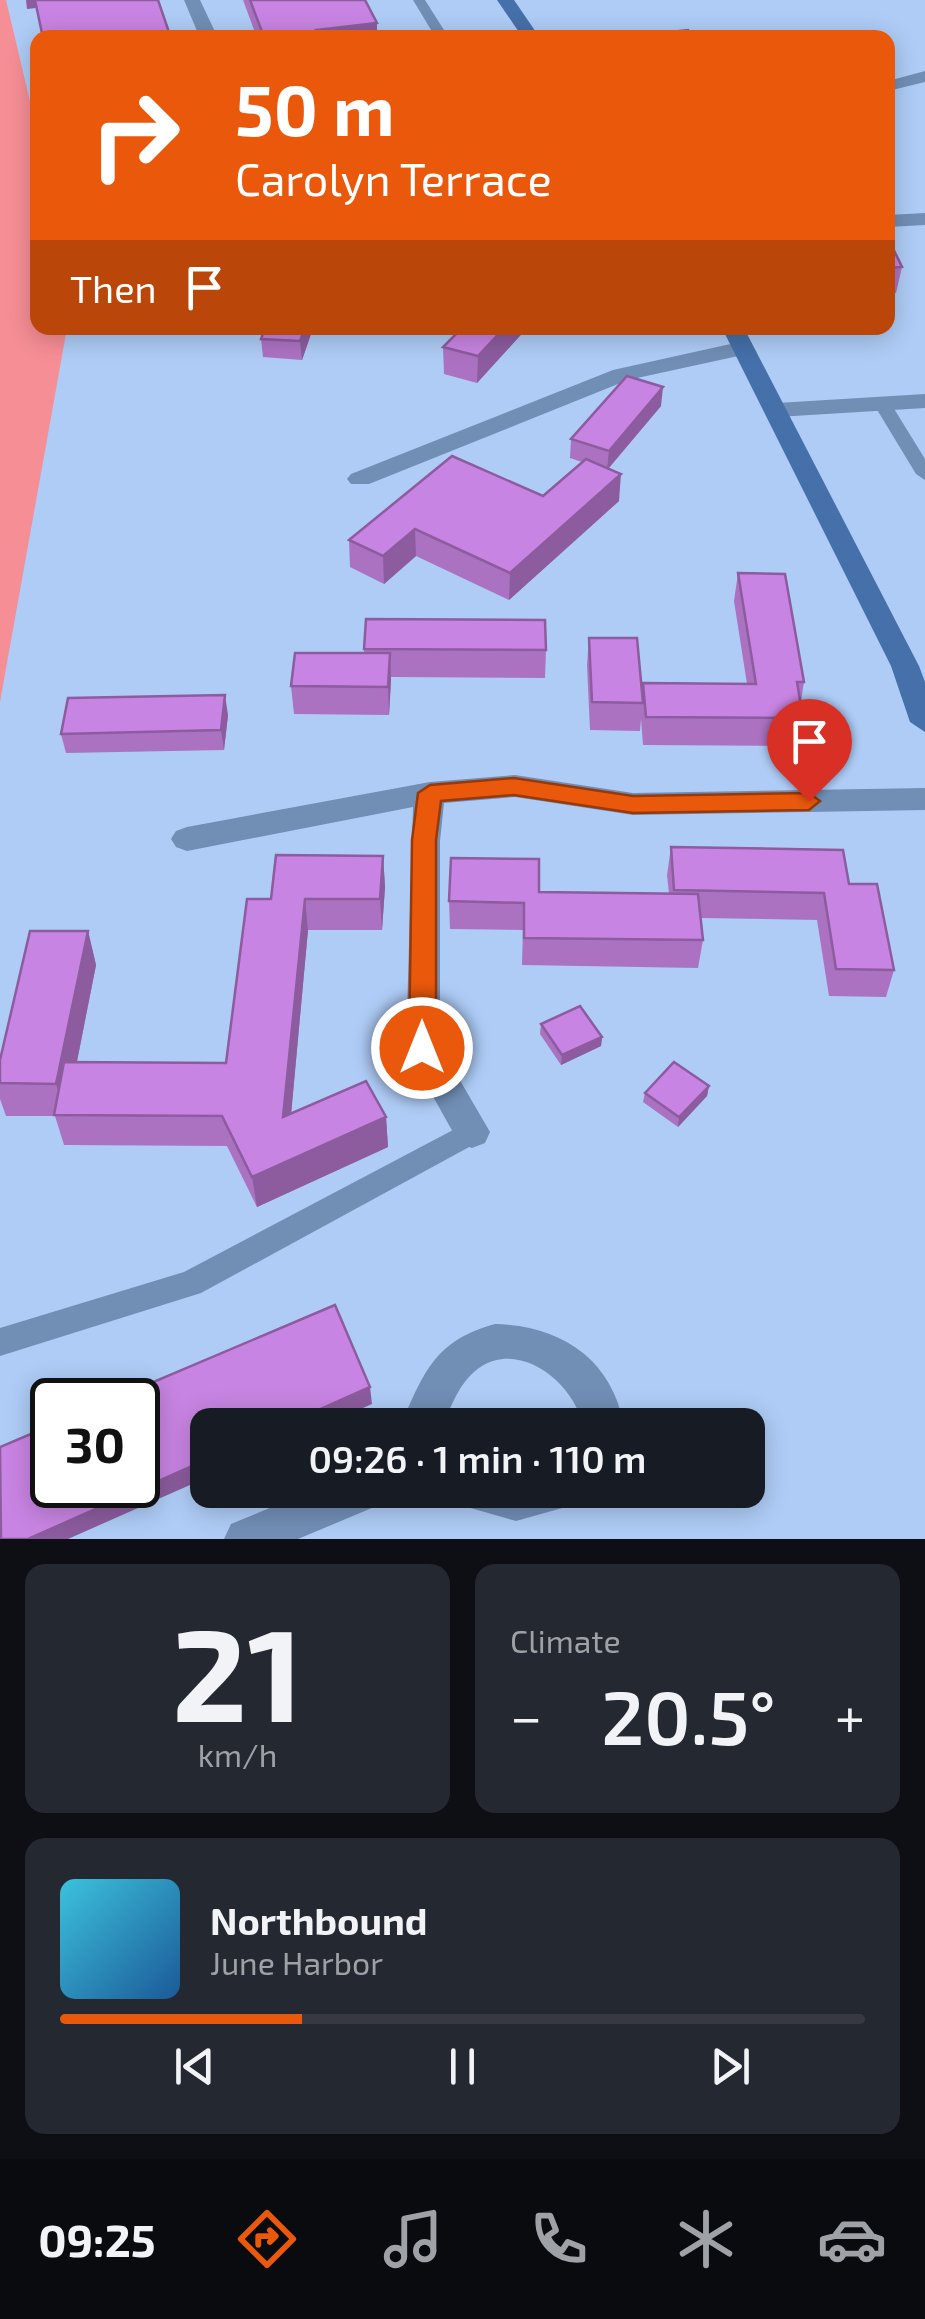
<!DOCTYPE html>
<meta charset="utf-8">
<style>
:root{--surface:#171b24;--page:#242831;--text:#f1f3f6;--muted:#9ea1a6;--line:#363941;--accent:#ea580c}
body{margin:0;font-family:"Exo 2",sans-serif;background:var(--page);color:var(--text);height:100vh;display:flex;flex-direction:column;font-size:38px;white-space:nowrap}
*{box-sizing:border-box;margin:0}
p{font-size:32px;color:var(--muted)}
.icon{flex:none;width:55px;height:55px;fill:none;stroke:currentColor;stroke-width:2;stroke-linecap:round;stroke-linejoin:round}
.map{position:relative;height:1539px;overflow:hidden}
.side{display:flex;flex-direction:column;gap:25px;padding:25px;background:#0d0f14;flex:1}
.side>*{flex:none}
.banner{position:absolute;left:30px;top:30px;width:865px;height:305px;border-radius:20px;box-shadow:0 5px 25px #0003;background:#ea580c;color:#fff;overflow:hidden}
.speed{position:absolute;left:30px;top:1378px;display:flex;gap:20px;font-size:50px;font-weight:700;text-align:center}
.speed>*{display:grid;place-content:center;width:130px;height:130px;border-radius:50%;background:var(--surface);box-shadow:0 5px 25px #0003;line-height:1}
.speed .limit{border:5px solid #111;border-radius:15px;background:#fff;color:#111}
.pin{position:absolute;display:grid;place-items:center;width:85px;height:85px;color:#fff;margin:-102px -42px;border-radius:50% 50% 50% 0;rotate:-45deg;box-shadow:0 0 10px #0007}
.pin .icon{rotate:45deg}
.me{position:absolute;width:110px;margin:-55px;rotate:0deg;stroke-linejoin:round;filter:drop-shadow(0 0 8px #0008)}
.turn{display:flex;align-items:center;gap:35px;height:210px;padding:0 40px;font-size:45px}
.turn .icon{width:130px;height:130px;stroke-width:2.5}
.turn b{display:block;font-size:70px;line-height:85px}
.then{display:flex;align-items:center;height:95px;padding:0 40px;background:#0003;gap:20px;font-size:38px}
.big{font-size:75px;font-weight:600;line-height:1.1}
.side .tile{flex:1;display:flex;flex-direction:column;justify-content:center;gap:15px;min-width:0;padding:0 35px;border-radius:20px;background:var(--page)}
.side .dial{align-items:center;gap:0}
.dial b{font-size:130px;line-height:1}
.song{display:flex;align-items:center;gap:30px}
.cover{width:120px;height:120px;border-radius:15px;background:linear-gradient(135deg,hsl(190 70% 55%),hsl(210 70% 35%))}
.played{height:10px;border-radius:5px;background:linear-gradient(90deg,var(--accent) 30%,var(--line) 30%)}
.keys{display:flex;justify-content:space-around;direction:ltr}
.heat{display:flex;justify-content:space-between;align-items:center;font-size:55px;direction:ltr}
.side .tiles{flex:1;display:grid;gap:25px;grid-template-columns:1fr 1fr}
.tile:last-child{grid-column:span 2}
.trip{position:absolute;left:190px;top:1408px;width:575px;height:100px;border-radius:20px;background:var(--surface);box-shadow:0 5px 25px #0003;font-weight:600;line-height:100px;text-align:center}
.tabs{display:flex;height:160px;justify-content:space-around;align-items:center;background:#090b0e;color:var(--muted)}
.tabs .icon{width:70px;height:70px}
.tabs .current{color:var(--accent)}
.tabs b{font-size:45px;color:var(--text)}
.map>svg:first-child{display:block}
</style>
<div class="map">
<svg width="925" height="1539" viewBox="0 0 925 1539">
<rect width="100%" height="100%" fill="#aeccf6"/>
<path fill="#f68e95" d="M 0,0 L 6,0 L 37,131 L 38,328 L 67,328 L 0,702 Z"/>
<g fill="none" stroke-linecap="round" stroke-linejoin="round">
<g fill="#718eb5" fill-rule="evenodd">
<path d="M 413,0 L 425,0 L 449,38 L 436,38 Z"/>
<path d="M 882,398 L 888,399 L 925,459 L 925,480 L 916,474 L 873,403 Z"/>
<path d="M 472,1120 L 482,1124 L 486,1132 L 482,1140 L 201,1293 L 0,1356 L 0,1328 L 184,1272 Z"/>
</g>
<g fill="#718eb5" fill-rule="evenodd">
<path d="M 184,0 L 200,0 L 218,38 L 200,38 Z"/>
<path d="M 925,71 L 925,82 L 888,91 L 888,81 Z"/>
<path d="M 925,213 L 925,225 L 888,227 L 888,215 Z"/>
<path d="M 744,341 L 752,343 L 752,353 L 628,380 L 369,484 L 351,484 L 347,479 L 351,474 L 613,370 Z"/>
<path d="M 925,394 L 925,408 L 777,417 L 765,410 L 777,403 Z"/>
<path d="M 515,775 L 633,793 L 925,788 L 925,810 L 633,815 L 515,797 L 444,803 L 440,841 L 440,1046 L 490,1132 L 485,1143 L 472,1148 L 459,1143 L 406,1048 L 413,807 L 187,851 L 176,847 L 171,839 L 176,831 L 187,827 L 430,782 Z"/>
<path d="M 495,1324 C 561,1326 611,1358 624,1425 L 582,1425 C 576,1386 523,1341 482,1366 C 461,1379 452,1404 443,1425 L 401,1425 C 424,1371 436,1340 495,1324 Z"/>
<path d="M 313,1490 L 385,1490 L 379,1505 L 298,1539 L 224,1539 L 231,1524 Z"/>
<path d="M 454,1490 L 579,1490 L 573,1505 L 516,1521 L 460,1505 Z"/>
</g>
<g fill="#4570a9" fill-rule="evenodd">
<path d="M 497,0 L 514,0 L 540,38 L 523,38 Z"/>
<path d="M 722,328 L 744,328 L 919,666 L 925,682 L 925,732 L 910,722 L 891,666 Z"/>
</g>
</g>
<g fill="#ac72c2">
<path d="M 243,0 L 365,0 L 377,38 L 257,38 Z"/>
<path d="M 888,238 L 902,267 L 896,293 L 888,294 Z"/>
<path d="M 313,328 L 302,360 L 263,357 L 261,339 Z"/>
<path d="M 462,328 L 527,328 L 477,383 L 444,374 L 443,347 Z"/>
<path d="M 661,406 L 608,469 L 619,501 L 509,600 L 416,556 L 384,584 L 350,567 L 349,540 L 543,496 L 582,462 L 570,458 L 571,439 Z"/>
<path d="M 738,573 L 804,682 L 801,701 L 803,718 L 798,746 L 643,745 L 641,719 L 640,731 L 590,730 L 587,665 L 589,638 L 642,694 L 643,683 L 747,684 L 734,601 Z"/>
<path d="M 366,619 L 546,650 L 545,678 L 391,677 L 389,715 L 294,714 L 291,686 L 364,653 Z"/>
<path d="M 228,715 L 224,750 L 66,753 L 61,734 Z"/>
<path d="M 671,847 L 849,884 L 894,970 L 886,997 L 829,996 L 817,920 L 701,918 L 703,940 L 698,968 L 522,965 L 523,930 L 450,929 L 449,901 L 539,892 L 669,894 L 667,875 Z"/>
<path d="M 383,856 L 385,887 L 382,930 L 308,930 L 291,1114 L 386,1117 L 388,1147 L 257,1207 L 227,1146 L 64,1145 L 55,1116 L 6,1116 L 0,1099 L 0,1060 L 88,931 L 96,965 L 77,1062 L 226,1063 L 271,899 Z"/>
<path d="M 541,1024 L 602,1037 L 601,1046 L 561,1065 L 540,1034 Z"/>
<path d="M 709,1086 L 707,1096 L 678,1127 L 643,1102 L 645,1093 Z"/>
</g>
<g fill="#8c5c9e">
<path d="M 26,0 L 35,0 L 36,8 L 27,9 Z"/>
<path d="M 377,23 L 377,38 L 316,38 L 316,30 Z"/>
<path d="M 305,328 L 313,328 L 302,360 L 300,341 Z"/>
<path d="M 504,328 L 527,328 L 477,383 L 478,356 Z"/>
<path d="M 663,387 L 661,406 L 607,470 L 609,451 Z"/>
<path d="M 621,474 L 619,501 L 509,600 L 510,573 Z"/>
<path d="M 415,529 L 416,556 L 384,584 L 383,556 Z"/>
<path d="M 390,653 L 391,681 L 389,715 L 388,687 Z"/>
<path d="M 225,695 L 228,715 L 224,750 L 221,730 Z"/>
<path d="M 383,856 L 385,887 L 382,930 L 380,899 Z"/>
<path d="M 305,899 L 308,930 L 288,1148 L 283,1117 Z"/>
<path d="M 88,931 L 96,965 L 66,1116 L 56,1084 Z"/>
<path d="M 602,1037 L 601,1046 L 561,1065 L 562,1055 Z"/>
<path d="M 709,1086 L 707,1096 L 678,1127 L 679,1117 Z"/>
<path d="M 386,1117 L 388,1147 L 257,1207 L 252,1177 Z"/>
<path d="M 370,1387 L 372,1404 L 324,1425 L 285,1425 Z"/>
<path d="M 208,1459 L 208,1477 L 68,1539 L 28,1539 Z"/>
</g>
<g fill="#c884e2" stroke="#8c5c9e" stroke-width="2.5">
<path d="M 35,0 L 158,0 L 171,38 L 43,38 Z"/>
<path d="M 250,0 L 365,0 L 377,23 L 316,30 L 319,38 L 264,37 Z"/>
<path d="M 688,30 L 694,38 L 617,38 Z"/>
<path d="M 888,238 L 902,267 L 888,268 Z"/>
<path d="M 265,328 L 305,328 L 300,341 L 261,339 Z"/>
<path d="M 462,328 L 504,328 L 478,356 L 443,347 Z"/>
<path d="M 627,376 L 663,387 L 609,451 L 571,439 Z"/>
<path d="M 452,456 L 543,496 L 586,459 L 621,474 L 510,573 L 415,529 L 383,556 L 349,540 Z"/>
<path d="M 738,573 L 785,574 L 804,682 L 797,682 L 803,718 L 646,717 L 643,683 L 756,684 Z"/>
<path d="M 366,619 L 545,620 L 546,650 L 364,649 Z"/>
<path d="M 589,638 L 637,638 L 643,703 L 592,702 Z"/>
<path d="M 295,653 L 390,653 L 388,687 L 291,686 Z"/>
<path d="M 225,695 L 221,730 L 61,734 L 68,698 Z"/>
<path d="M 671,847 L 843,850 L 849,884 L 877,884 L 894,970 L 836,969 L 824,893 L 674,890 Z"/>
<path d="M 276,855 L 383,856 L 380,899 L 305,899 L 283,1117 L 366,1081 L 386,1117 L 252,1177 L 222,1116 L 54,1115 L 64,1062 L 226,1063 L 247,899 L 271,899 Z"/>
<path d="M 451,858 L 539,859 L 539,892 L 698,894 L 703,940 L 524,938 L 524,903 L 449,901 Z"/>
<path d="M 30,931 L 88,931 L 56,1084 L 0,1083 L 0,1060 Z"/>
<path d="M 580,1006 L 602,1037 L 562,1055 L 541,1024 Z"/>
<path d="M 674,1062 L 709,1086 L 679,1117 L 645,1093 Z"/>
<path d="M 335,1305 L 370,1387 L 285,1425 L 208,1425 L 208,1459 L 28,1539 L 1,1539 L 0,1447 L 52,1425 L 52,1485 L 138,1485 L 138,1400 L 111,1400 Z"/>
</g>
<path fill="#ea580c" stroke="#983908" stroke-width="2.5" d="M 514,778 L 633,796 L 809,793 L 820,801 L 809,810 L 633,813 L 514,795 L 441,801 L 436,840 L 436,1048 L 432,1055 L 413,1055 L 409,1048 L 412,840 L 418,793 L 430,785 Z"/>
</svg>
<div class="speed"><div class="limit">30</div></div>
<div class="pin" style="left:809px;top:801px;background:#d93025"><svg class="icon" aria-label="arrive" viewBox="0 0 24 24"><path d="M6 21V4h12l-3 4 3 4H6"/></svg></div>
<svg class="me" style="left:422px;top:1048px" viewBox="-20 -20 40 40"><circle r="17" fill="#ea580c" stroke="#fff" stroke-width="3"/><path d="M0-11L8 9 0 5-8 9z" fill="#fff"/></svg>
<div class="trip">09:26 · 1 min · 110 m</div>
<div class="banner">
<div class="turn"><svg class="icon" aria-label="right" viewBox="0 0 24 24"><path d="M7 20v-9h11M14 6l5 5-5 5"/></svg><div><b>50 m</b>Carolyn Terrace</div></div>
<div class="then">Then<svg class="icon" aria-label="arrive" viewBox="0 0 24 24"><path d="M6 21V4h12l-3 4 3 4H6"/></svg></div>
</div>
</div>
<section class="side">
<div class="tiles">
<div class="tile dial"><b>21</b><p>km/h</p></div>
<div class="tile"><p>Climate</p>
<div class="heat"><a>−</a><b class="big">20.5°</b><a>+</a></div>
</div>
<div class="tile">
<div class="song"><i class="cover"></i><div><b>Northbound</b><p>June Harbor</p></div></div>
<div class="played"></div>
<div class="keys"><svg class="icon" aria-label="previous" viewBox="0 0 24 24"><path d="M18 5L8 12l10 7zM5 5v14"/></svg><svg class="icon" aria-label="pause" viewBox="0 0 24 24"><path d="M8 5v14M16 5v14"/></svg><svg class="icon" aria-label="next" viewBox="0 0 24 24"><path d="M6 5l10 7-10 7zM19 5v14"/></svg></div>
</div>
</div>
</section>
<nav class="tabs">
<b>09:25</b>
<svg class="icon current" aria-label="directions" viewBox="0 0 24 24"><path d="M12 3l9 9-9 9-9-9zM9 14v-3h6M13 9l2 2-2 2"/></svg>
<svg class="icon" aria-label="music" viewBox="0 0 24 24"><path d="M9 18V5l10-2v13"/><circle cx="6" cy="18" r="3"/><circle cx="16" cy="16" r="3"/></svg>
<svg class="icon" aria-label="phone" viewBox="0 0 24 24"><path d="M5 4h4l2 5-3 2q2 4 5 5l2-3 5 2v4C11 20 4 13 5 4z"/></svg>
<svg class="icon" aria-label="climate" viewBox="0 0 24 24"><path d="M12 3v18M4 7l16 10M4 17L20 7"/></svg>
<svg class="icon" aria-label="car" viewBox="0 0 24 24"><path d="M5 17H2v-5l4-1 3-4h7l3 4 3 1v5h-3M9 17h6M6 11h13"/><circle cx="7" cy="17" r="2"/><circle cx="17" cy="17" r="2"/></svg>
</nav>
